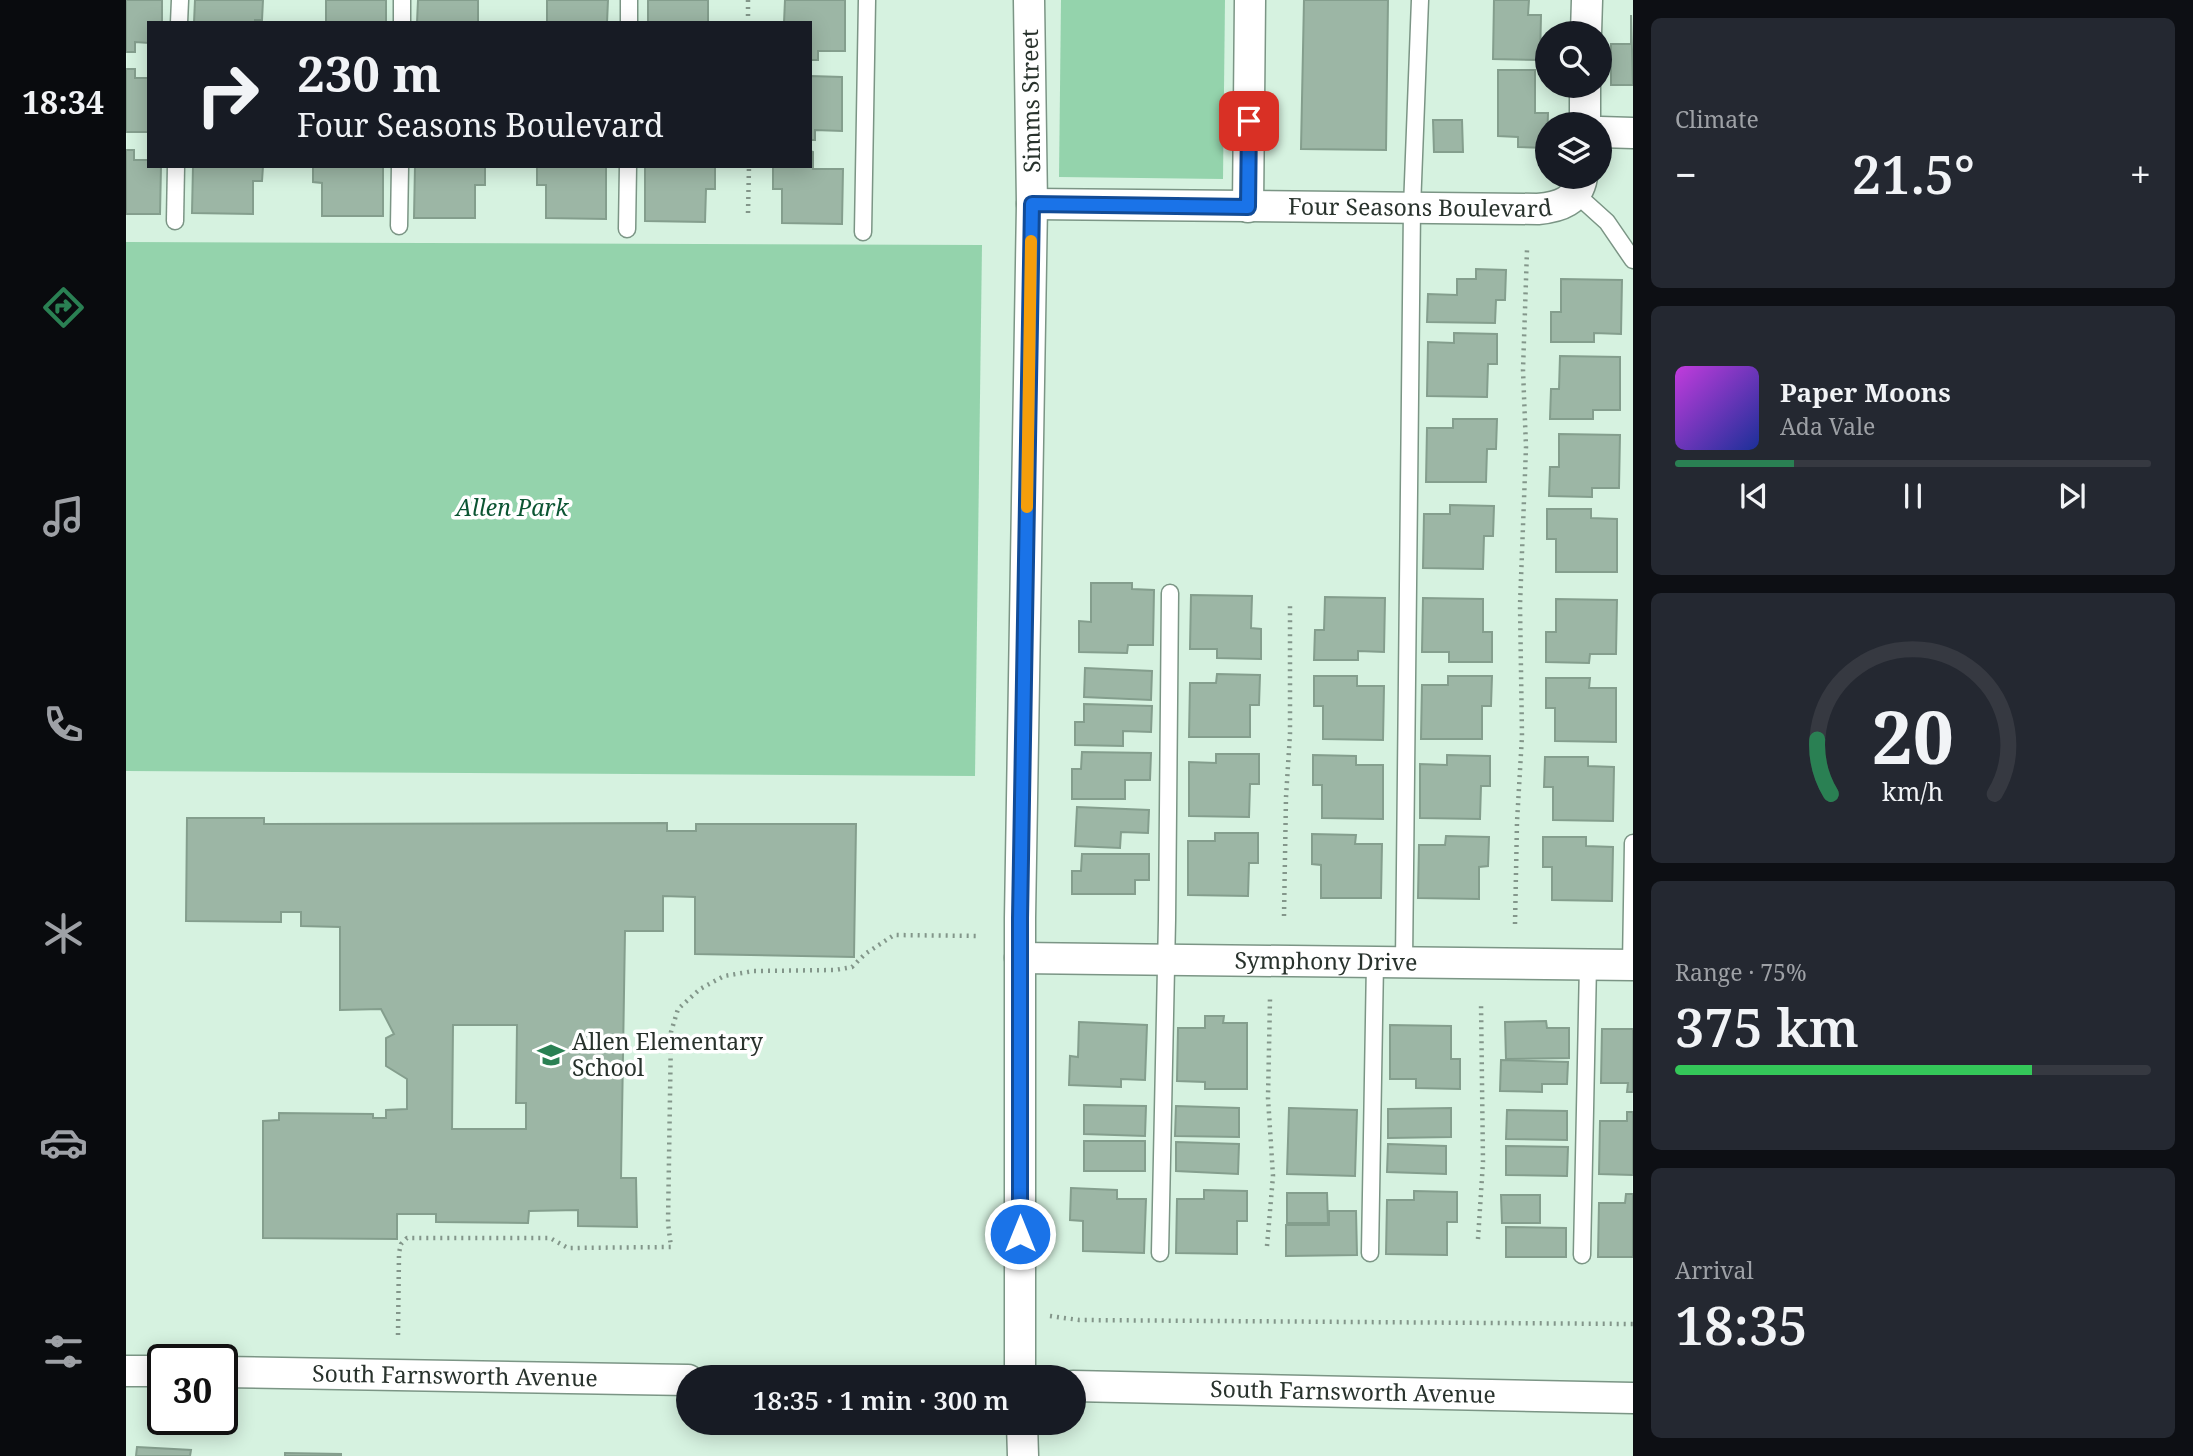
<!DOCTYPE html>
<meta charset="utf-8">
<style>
:root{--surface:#171b24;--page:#242831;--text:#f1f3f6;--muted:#9ea1a6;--line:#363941;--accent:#2a8053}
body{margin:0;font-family:"Noto Serif",serif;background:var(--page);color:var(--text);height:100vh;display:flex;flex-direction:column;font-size:26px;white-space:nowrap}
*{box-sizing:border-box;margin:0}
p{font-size:23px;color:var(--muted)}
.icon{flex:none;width:38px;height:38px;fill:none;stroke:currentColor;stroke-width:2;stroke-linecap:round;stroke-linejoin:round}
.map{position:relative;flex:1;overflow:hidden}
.drawer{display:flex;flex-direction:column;gap:18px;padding:18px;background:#0d0f14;width:560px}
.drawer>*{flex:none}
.banner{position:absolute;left:21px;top:21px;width:665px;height:147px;border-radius:0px;box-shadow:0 4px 18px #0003;background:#171b24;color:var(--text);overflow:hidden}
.fabs{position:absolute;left:1409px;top:21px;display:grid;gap:14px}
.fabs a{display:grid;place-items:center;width:77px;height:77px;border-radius:50%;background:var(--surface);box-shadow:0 4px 18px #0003;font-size:35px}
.speed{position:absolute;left:21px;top:1344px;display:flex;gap:14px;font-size:35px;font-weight:700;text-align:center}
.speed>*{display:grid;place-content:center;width:91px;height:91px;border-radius:50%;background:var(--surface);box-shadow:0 4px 18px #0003;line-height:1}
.speed .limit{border:4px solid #111;border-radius:10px;background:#fff;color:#111}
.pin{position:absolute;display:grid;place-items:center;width:60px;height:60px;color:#fff;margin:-30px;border-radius:14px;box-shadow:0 4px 10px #0006}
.me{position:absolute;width:77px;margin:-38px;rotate:0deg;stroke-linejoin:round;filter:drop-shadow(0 0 5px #0008)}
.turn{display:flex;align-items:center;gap:24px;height:147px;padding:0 35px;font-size:32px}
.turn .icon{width:91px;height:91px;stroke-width:2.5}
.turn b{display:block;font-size:49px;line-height:60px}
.big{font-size:52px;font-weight:600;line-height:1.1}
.drawer .widget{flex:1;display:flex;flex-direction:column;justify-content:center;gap:10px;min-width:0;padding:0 24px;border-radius:10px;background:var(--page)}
.drawer .dial{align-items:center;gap:0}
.dial svg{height:182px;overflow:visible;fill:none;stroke:var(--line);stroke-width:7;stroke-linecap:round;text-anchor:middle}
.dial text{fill:var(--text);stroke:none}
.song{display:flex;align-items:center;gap:21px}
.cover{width:84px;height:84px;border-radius:10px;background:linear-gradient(135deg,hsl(290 70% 55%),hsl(230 70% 35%))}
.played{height:7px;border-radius:4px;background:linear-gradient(90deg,var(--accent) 25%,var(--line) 25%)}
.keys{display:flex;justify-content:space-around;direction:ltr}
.heat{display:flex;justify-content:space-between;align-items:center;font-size:38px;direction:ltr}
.charge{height:10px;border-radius:5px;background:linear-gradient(90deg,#34c759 75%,var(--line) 0)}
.trip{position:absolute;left:550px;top:1365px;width:410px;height:70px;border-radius:35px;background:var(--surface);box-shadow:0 4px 18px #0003;font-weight:600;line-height:70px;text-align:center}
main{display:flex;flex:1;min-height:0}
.dock{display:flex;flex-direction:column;width:126px;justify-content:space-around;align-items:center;background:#090b0e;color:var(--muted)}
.dock .icon{width:49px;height:49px}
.dock .on{color:var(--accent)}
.dock b{font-size:32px;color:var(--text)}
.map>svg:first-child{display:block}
</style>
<main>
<nav class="dock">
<b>18:34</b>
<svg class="icon on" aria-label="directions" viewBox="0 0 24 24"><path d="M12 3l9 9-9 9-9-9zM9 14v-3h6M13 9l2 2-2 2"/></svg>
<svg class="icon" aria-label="music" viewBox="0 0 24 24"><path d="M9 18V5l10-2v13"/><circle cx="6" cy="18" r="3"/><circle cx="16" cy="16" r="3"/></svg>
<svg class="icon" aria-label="phone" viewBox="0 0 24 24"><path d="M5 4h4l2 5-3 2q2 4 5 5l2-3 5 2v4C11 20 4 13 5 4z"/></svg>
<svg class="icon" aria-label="climate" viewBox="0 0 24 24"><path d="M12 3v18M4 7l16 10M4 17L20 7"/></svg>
<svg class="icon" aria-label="car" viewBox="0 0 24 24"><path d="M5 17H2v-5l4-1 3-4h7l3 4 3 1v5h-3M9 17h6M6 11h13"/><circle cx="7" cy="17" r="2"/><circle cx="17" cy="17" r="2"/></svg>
<svg class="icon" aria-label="filters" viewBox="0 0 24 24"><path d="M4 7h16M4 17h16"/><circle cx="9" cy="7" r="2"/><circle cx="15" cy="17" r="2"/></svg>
</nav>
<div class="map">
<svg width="1507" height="1456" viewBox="0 0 1507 1456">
<rect width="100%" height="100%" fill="#d6f2e0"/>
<g fill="#94d3ac">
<path d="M 935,0 L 1099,0 L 1097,179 L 933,177 Z"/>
<path d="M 0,242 L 856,245 L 849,776 L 0,771 Z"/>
</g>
<g fill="#9cb6a5" stroke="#849e8d" stroke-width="2" fill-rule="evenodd">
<path d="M 0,0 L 36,0 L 36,23 L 23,23 L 23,43 L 9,42 L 9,52 L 0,52 Z"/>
<path d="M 69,0 L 137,0 L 136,20 L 129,20 L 129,23 L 68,23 Z"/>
<path d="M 200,0 L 260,0 L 260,23 L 190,23 L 200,22 Z"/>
<path d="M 292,0 L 352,0 L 352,23 L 291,23 Z"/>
<path d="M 421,0 L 482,0 L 481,23 L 421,23 Z"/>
<rect x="522" y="0" width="60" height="23"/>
<path d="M 659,0 L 719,0 L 719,51 L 692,51 L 692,60 L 684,60 L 684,23 L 658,23 Z"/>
<path d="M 1178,0 L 1262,0 L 1260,150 L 1175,149 Z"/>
<path d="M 1368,0 L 1403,0 L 1402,15 L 1415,15 L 1414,60 L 1367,59 Z"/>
<path d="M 1505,15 L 1507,85 L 1485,85 L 1485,44 L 1505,44 Z"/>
<path d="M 0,69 L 9,69 L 9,78 L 23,78 L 23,132 L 0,132 Z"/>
<path d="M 1372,70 L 1409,70 L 1409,113 L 1422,113 L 1421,148 L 1392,147 L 1392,137 L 1372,136 Z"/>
<path d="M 684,76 L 716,77 L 716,131 L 689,130 L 689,140 L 684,140 Z"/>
<path d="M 1307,120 L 1336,120 L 1337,152 L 1308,152 Z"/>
<path d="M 0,150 L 8,150 L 8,160 L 23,160 L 23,166 L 35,166 L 34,214 L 0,214 Z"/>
<path d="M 684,151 L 687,152 L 687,169 L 717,169 L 716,224 L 656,223 L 656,189 L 647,189 L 647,166 L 684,166 Z"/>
<path d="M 67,166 L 137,166 L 136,181 L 127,181 L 127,214 L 66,213 Z"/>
<path d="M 187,166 L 257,166 L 257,216 L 196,216 L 196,183 L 187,182 Z"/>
<path d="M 289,166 L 359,166 L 359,185 L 349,185 L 349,218 L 288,218 Z"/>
<path d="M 411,166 L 480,166 L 480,219 L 420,218 L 420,185 L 411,185 Z"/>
<path d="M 546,166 L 589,166 L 589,189 L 580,189 L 579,222 L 519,221 L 519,167 Z"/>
<path d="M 1350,269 L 1380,270 L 1379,300 L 1370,300 L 1369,323 L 1301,322 L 1302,294 L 1331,295 L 1331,279 L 1350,279 Z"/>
<path d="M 1435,279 L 1496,280 L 1495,334 L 1468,333 L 1468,342 L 1425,342 L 1425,312 L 1435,312 Z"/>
<path d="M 1328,333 L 1371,334 L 1371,364 L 1362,364 L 1361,397 L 1301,396 L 1302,342 L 1328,343 Z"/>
<path d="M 1434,356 L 1494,357 L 1494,410 L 1467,410 L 1467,419 L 1424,419 L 1425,389 L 1433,389 Z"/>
<path d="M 1327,419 L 1371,419 L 1370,449 L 1361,449 L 1360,482 L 1300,482 L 1301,428 L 1327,428 Z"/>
<path d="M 1433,434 L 1494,435 L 1493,488 L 1466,488 L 1466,497 L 1423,496 L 1424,467 L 1433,467 Z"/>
<path d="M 1324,505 L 1368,506 L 1367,536 L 1358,536 L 1357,569 L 1297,568 L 1298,514 L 1324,514 Z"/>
<path d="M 1421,509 L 1465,509 L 1465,518 L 1491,519 L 1491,572 L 1430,572 L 1430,539 L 1421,539 Z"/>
<path d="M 965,583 L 1006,583 L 1006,589 L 1028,590 L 1027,645 L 1002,645 L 1001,653 L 953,652 L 953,621 L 965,622 Z"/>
<path d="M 1065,595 L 1126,596 L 1125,628 L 1135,629 L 1135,659 L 1091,658 L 1091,649 L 1064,649 Z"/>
<path d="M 1199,597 L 1259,598 L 1258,652 L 1232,651 L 1232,660 L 1188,660 L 1189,630 L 1198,630 Z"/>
<path d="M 1297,598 L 1357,599 L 1357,632 L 1366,632 L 1366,662 L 1323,662 L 1323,652 L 1296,652 Z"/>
<path d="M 1430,599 L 1491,600 L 1490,654 L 1464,654 L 1463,663 L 1420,662 L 1420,632 L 1430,632 Z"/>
<path d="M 959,668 L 1026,671 L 1025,700 L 958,697 Z"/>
<path d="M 1091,674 L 1134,675 L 1133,705 L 1124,705 L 1124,737 L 1063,737 L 1064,683 L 1090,683 Z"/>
<path d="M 1188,676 L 1231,676 L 1231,686 L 1258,686 L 1257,740 L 1197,739 L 1197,706 L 1188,706 Z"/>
<path d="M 1322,676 L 1366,676 L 1365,706 L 1356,706 L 1356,739 L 1295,739 L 1296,685 L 1322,685 Z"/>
<path d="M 1420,678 L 1464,678 L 1463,688 L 1490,688 L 1490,742 L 1429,741 L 1429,708 L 1420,708 Z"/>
<path d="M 958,704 L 1026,706 L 1025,732 L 997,731 L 997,746 L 949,745 L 949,722 L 958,722 Z"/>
<path d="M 956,752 L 1025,753 L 1024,780 L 999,780 L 999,799 L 946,799 L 946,769 L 955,769 Z"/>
<path d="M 1090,754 L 1133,754 L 1133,784 L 1124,784 L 1123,817 L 1063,816 L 1063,762 L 1090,763 Z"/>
<path d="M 1187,755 L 1230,756 L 1230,765 L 1257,765 L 1257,819 L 1196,818 L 1196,785 L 1187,785 Z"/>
<path d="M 1321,755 L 1364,756 L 1364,786 L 1355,786 L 1354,819 L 1294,818 L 1294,764 L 1321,765 Z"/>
<path d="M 1419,757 L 1462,757 L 1462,766 L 1488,767 L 1487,821 L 1427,820 L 1427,787 L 1418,787 Z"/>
<path d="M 951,807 L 1023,810 L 1022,833 L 995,832 L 994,848 L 949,846 Z"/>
<path d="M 61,818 L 138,818 L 138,824 L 541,823 L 541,831 L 570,831 L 570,824 L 730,824 L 728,957 L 569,954 L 569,897 L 537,896 L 537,931 L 499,931 L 495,1178 L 510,1178 L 511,1227 L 452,1226 L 452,1210 L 403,1211 L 402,1223 L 310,1222 L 310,1214 L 271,1214 L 271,1239 L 137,1238 L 137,1121 L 153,1120 L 153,1113 L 247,1114 L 247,1118 L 260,1118 L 260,1110 L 281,1109 L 281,1079 L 260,1066 L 260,1038 L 268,1034 L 255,1009 L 214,1010 L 214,927 L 175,926 L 175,912 L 155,912 L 155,922 L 60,921 ZM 327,1025 L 391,1025 L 390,1103 L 400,1103 L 400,1129 L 326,1129 Z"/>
<path d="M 1089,833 L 1132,833 L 1132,863 L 1123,863 L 1122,896 L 1062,895 L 1062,841 L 1089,841 Z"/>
<path d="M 1186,834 L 1230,835 L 1229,844 L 1256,844 L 1255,898 L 1195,898 L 1195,865 L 1186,864 Z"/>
<path d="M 1320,836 L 1363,837 L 1362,866 L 1353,867 L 1353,899 L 1292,898 L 1293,845 L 1319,845 Z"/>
<path d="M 1417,837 L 1460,837 L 1460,846 L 1487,847 L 1486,901 L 1426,900 L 1426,867 L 1417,867 Z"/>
<path d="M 956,854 L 1023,854 L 1023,880 L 1009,880 L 1009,894 L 946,894 L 946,871 L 955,871 Z"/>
<path d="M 1079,1016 L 1098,1016 L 1097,1023 L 1121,1023 L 1121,1089 L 1079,1089 L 1079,1082 L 1051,1081 L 1052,1028 L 1079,1028 Z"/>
<path d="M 1420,1021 L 1421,1028 L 1443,1028 L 1443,1058 L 1380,1059 L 1379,1022 Z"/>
<path d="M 953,1022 L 1021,1025 L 1019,1080 L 995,1079 L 995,1087 L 943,1085 L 944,1056 L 952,1057 Z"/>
<path d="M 1264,1025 L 1325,1026 L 1325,1059 L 1334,1059 L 1334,1089 L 1290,1088 L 1290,1079 L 1264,1079 Z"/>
<path d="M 1476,1029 L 1507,1029 L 1507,1092 L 1501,1092 L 1502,1083 L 1475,1083 Z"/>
<path d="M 1375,1060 L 1442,1062 L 1441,1084 L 1416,1084 L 1416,1092 L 1374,1091 Z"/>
<path d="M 958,1105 L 1020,1106 L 1019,1136 L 958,1134 Z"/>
<path d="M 1050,1106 L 1113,1108 L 1113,1137 L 1049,1136 Z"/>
<path d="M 1163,1108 L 1231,1110 L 1229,1176 L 1161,1174 Z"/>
<path d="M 1325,1108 L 1325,1137 L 1262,1138 L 1262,1109 Z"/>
<path d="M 1381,1110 L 1441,1111 L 1441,1140 L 1380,1139 Z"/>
<path d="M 1501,1112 L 1507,1112 L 1507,1175 L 1473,1174 L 1474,1121 L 1501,1121 Z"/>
<rect x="958" y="1141" width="61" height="30"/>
<path d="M 1050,1142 L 1113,1144 L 1112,1174 L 1050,1171 Z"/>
<path d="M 1262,1144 L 1320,1146 L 1320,1174 L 1261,1172 Z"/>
<path d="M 1380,1146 L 1442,1147 L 1441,1176 L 1380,1175 Z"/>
<path d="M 945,1188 L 991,1190 L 991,1199 L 1020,1199 L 1018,1253 L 957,1251 L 957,1221 L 944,1220 Z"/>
<path d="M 1078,1190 L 1121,1191 L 1121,1221 L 1111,1221 L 1111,1254 L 1050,1253 L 1051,1199 L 1078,1199 Z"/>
<path d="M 1288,1191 L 1331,1192 L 1331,1222 L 1321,1222 L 1321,1255 L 1260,1254 L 1261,1200 L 1288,1200 Z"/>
<path d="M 1161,1193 L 1201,1193 L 1202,1223 L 1161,1223 Z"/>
<path d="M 1500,1194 L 1507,1194 L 1507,1257 L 1472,1257 L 1473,1203 L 1499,1203 Z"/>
<path d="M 1375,1195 L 1414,1195 L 1414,1223 L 1376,1223 Z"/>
<path d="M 1203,1211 L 1230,1211 L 1231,1255 L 1160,1256 L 1160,1225 L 1203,1225 Z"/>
<path d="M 1380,1227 L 1440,1228 L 1440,1257 L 1380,1257 Z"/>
<path d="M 11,1447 L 65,1450 L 64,1456 L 10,1456 Z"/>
<path d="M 159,1453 L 215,1454 L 215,1456 L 159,1456 Z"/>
</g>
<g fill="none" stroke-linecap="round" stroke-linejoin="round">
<defs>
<g id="service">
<path d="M 53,23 L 54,0"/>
<path d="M 276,23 L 276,0"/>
<path d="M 503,23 L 503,0"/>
<path d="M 1450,194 L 1481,222 L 1507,260"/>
<path d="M 49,221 L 50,166"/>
<path d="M 273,226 L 274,166"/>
<path d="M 501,229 L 502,166"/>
<path d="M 737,232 L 741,0"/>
<path d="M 1278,962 L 1286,208 L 1294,0"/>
<path d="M 1505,965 L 1507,843"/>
<path d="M 1034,1253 L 1041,920 L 1044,593"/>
<path d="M 1244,1253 L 1249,962"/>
<path d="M 1456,1255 L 1462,964"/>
</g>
<g id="minor">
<path d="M 1460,33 L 1461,0"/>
<path d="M 1459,124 L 1459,86"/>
<path d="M 1474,132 L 1507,133"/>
<path id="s1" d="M 906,204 L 1412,209 C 1434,207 1452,201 1456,177"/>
<path d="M 1122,207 L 1124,0"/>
<path id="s2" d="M 894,958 L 1507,965"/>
<path d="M 0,1371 L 37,1371"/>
<path id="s3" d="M 96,1372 L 562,1380"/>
<path d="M 894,1377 L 894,918 L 906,204 L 903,0"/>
<path id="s4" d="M 947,1386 L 1507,1398"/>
<path d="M 896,1423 L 897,1456"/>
</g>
</defs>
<use href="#service" stroke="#7b9585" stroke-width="19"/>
<use href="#minor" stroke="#7b9585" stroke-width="33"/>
<g stroke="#83968a" stroke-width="4.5" stroke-dasharray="2 5" stroke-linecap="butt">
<path d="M 622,23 L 622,0"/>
<path d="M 622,213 L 623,166"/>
<path d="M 1158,916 L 1160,797 L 1164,734 L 1164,606"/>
<path d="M 1389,924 L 1391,822 L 1396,736 L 1394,605 L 1400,447 L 1397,370 L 1401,250"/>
<path d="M 1352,1239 L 1357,1162 L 1355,1002"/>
<path d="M 1141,1246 L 1147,1176 L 1142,1098 L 1144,999"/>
<path d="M 924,1316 L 953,1320 L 1507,1324"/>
<path d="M 272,1335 L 273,1253 L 275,1244 L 281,1238 L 424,1238 L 442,1248 L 545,1247 L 542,1223 L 545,1032 L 552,1009 L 574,989 L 598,976 L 628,971 L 709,970 L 726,967 L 739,954 L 768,935 L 854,936"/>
</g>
<use href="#service" stroke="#fff" stroke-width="16"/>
<use href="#minor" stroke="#fff" stroke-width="30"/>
</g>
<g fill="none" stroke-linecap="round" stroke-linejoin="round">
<defs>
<path id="route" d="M 894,1234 L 894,918 L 906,204 L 1122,207 L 1123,121"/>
</defs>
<use href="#route" stroke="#114b97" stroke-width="18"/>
<use href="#route" stroke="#1a73e8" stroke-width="12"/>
<path stroke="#f59e0b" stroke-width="12" d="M 901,507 L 905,241"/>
</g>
<defs>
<symbol id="school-bare" viewBox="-9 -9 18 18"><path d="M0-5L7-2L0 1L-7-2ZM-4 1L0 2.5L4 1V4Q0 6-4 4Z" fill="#2a8053" stroke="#fff" stroke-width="2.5" paint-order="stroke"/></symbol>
</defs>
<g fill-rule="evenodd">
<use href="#school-bare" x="406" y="1036" width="38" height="38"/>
</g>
<g text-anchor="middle" stroke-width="7" stroke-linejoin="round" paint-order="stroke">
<g font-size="23" fill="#28322c" stroke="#fff">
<text transform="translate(905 101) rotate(-91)" y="8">Simms Street</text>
<text dy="8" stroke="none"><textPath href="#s1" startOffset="388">Four Seasons Boulevard</textPath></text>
<text dy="8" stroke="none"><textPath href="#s2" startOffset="306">Symphony Drive</textPath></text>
<text dy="8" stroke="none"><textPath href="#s3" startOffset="233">South Farnsworth Avenue</textPath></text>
<text dy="8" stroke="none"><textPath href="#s4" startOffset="280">South Farnsworth Avenue</textPath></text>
</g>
<g font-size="23" font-style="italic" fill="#0c5533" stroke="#fff">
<text x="386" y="516">Allen Park</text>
</g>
<g font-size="23" fill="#28322c" stroke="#fff" text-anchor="start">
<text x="446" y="1050">Allen Elementary<tspan x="446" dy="26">School</tspan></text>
</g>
</g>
</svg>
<div class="fabs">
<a><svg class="icon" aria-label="search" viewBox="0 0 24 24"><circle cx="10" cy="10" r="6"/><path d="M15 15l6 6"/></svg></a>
<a><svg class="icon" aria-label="layers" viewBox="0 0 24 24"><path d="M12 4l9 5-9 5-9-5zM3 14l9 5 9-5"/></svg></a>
</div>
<div class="speed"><div class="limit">30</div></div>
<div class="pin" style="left:1123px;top:121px;background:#d93025"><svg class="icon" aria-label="arrive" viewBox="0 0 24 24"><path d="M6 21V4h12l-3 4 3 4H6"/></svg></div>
<svg class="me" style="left:894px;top:1234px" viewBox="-20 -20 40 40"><circle r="17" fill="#1a73e8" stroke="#fff" stroke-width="3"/><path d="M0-11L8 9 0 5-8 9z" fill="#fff"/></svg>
<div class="trip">18:35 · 1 min · 300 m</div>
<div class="banner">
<div class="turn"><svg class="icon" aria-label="right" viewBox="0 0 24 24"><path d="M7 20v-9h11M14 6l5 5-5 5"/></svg><div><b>230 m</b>Four Seasons Boulevard</div></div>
</div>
</div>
<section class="drawer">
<div class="widget"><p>Climate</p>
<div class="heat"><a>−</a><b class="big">21.5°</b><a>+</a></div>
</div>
<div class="widget">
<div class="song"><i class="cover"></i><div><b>Paper Moons</b><p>Ada Vale</p></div></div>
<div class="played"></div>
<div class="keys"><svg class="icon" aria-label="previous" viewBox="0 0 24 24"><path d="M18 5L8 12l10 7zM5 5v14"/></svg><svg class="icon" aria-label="pause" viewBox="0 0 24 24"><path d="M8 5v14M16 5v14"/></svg><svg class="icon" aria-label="next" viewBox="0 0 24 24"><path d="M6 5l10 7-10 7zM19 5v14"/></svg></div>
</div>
<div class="widget dial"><svg viewBox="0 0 100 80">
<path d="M14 69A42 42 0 1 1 86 69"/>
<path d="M14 69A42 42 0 0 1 8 45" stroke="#2a8053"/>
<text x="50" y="56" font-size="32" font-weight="700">20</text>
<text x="50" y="72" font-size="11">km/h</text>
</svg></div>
<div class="widget"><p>Range · 75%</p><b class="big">375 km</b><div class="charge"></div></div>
<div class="widget"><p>Arrival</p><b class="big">18:35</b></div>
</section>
</main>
